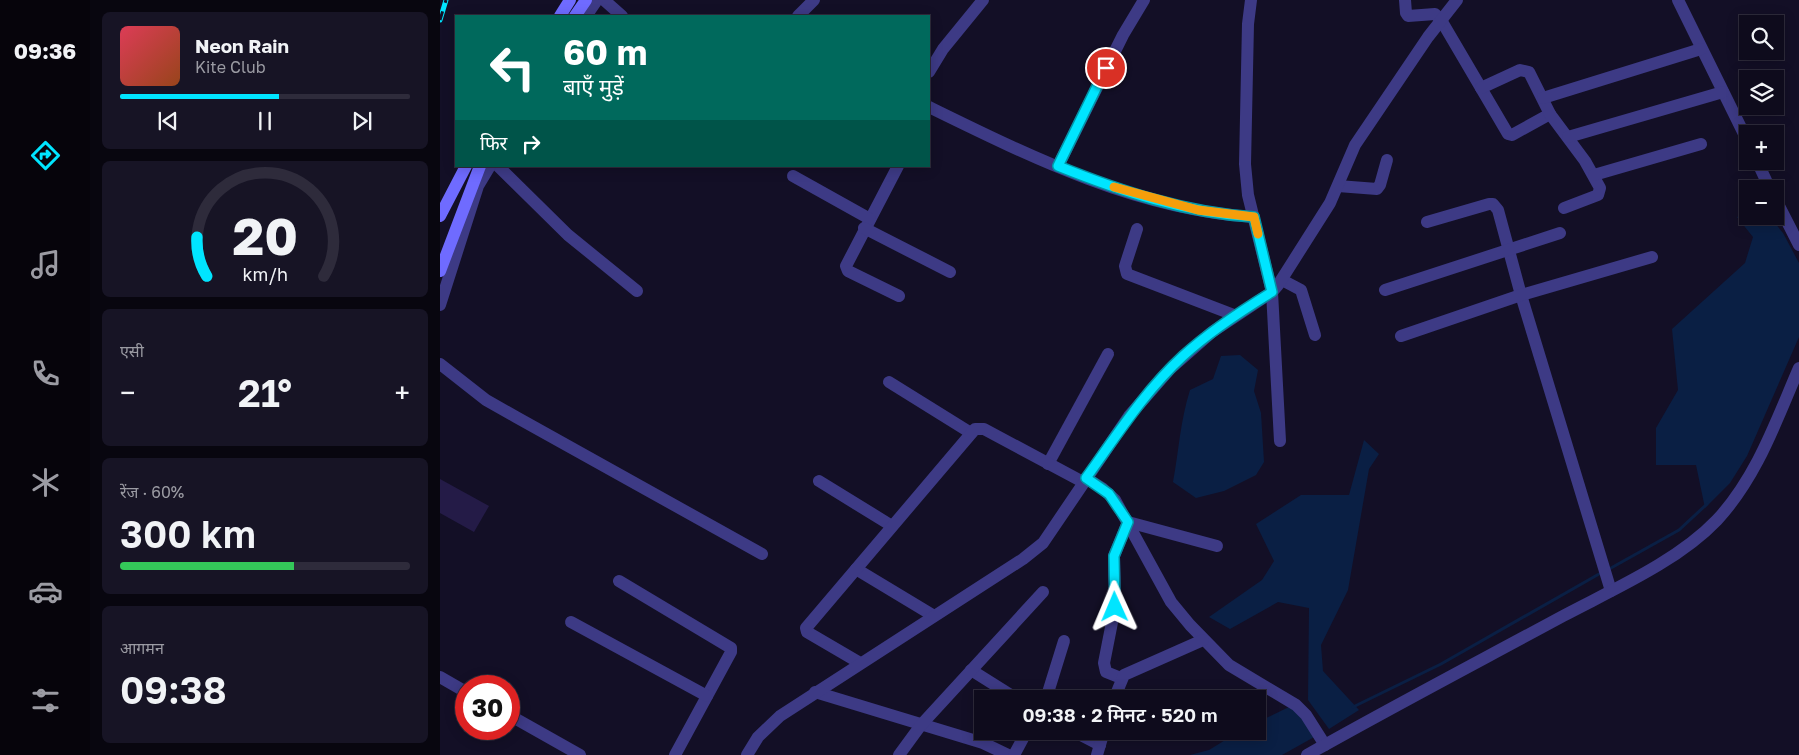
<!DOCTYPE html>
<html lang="hi">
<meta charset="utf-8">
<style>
:root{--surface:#0e0b1c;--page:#171425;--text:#f1f3f6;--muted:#9b9ba3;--line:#2e2b3b;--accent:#00e5ff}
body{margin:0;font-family:"Golos Text","Noto Sans Devanagari",sans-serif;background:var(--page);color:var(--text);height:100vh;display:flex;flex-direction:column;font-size:19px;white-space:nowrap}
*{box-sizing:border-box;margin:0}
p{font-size:16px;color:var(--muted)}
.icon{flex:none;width:28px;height:28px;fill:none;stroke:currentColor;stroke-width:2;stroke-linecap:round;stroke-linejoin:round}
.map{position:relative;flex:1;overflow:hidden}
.panel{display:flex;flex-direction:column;gap:12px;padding:12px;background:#08060f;width:350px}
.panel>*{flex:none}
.banner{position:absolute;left:15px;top:15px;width:475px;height:152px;border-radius:0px;box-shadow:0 2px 12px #0003,0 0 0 1px var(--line);background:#00695c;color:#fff;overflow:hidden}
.buttons{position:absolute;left:1299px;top:15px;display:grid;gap:10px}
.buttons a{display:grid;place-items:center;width:45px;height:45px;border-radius:0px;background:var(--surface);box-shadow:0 2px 12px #0003,0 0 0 1px var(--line);font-size:25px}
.speed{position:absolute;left:15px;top:675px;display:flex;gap:10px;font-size:25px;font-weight:700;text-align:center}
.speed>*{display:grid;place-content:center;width:65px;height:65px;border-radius:50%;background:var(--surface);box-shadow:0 2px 12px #0003,0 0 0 1px var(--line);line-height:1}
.speed .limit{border:8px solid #d22;background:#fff;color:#111}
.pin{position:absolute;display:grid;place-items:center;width:42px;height:42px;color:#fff;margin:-21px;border:2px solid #fff;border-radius:50%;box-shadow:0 1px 5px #0007}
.me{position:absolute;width:55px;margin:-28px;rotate:359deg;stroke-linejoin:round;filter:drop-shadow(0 0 4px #0008)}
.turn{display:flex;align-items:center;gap:18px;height:105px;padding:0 25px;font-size:22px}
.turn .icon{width:65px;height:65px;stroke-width:2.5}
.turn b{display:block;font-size:35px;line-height:42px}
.then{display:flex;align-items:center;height:48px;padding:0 25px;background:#0003;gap:10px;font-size:19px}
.big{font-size:38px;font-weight:600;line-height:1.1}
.panel .widget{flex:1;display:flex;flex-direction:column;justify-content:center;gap:8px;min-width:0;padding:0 18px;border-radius:8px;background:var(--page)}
.panel .dial{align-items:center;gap:0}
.dial svg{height:130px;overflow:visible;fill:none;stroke:var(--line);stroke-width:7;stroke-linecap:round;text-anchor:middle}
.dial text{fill:var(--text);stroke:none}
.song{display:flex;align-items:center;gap:15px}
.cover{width:60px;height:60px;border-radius:8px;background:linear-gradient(135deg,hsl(350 70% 55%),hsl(20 70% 35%))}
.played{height:5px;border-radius:2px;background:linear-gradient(90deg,var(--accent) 55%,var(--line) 55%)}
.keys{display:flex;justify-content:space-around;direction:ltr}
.heat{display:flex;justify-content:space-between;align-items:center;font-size:28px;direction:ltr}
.charge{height:8px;border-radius:4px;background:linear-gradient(90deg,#34c759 60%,var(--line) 0)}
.trip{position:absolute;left:534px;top:690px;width:292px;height:50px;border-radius:0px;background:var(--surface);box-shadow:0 2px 12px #0003,0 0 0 1px var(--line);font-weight:600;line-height:50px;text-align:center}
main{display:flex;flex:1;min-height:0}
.tab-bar{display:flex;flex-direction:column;width:90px;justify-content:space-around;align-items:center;background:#06040b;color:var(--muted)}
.tab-bar .icon{width:35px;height:35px}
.tab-bar .active{color:var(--accent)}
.tab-bar b{font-size:22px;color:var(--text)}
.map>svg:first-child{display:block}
</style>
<main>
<nav class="tab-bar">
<b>09:36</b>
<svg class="icon active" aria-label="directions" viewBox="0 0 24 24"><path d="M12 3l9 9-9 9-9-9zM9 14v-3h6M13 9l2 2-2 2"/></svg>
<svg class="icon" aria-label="music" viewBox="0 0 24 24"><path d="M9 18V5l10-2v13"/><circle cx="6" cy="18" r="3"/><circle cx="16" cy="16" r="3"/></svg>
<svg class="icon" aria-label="phone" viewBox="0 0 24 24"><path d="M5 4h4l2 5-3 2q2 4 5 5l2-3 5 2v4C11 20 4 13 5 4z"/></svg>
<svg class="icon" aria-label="climate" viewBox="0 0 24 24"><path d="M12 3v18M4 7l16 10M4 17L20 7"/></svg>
<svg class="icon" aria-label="car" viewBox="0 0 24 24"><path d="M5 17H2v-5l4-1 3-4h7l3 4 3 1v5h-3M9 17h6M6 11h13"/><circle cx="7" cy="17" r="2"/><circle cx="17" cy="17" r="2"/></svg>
<svg class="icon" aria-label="filters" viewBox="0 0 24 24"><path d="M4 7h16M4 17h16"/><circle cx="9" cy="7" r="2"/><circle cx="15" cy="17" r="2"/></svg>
</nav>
<section class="panel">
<div class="widget">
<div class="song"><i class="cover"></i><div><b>Neon Rain</b><p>Kite Club</p></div></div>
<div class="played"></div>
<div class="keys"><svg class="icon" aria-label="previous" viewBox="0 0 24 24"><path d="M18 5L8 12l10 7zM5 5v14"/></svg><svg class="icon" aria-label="pause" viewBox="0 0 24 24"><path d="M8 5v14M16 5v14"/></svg><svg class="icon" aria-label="next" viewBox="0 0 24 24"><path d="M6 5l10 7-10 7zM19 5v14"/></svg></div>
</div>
<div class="widget dial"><svg viewBox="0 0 100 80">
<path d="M14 69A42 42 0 1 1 86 69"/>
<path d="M14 69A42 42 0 0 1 8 45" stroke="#00e5ff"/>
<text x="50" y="56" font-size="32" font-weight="700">20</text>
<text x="50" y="72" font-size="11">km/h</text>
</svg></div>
<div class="widget"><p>एसी</p>
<div class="heat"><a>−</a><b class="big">21°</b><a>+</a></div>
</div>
<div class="widget"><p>रेंज · 60%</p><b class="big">300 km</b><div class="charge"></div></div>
<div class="widget"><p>आगमन</p><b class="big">09:38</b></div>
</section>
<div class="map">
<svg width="1359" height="755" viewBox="0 0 1359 755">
<rect width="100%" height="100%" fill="#130f26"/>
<g fill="#0a1f44">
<path d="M 1307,212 L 1308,216 L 1329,216 L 1343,233 L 1359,263 L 1359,337 L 1307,456 L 1290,483 L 1265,508 L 1256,465 L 1216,465 L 1216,428 L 1238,390 L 1232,329 L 1305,263 L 1313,237 L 1297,217 Z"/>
<path d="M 800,355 L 818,370 L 814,391 L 821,413 L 824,462 L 816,475 L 784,491 L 756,498 L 733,482 C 739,450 740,422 750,390 L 773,379 L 781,356 Z"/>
<path d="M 924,440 L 939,454 L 929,469 L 908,590 L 881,645 L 883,671 L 919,710 L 889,729 L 868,700 L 869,608 L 838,602 L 790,629 L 769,617 L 822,580 L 834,561 L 816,524 L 861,495 L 909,495 Z"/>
<path d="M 851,706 L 876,736 L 842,755 L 750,755 L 769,750 L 800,731 L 818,731 L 818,722 Z"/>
</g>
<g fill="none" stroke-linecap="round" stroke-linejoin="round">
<g stroke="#0a1f44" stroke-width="3">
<path d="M 1171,568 L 1239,530 L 1267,504"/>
<path d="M 913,707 L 1001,664 L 1159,574"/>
</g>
</g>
<path fill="#241b47" d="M 0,479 L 49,506 L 34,532 L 0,513 Z"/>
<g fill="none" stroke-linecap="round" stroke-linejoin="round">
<g stroke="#3d3a85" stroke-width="12">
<path d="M 164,0 L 182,16"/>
<path d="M 811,0 L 808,24 L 805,164 L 808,195 L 832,292 L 840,441"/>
<path d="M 965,0 L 966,13 L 968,16 L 995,14 L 1001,20 L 1068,134 L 1072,135 L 1110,114"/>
<path d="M 1238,0 L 1308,142"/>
<path d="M 146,16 L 157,0"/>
<path d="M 358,16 L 374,0"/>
<path d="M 489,72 L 503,49 L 543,0"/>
<path d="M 1041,88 L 1080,70 L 1089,72 L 1110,114 L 1145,161 L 1160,188 L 1158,195 L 1124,208"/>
<path d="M 1103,98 L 1261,49"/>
<path d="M 489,107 C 591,157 698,210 814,217"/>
<path d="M 1128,137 L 1283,92"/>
<path d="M 1317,161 L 1330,189"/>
<path d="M 58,166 L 128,235 L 197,291"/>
<path d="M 458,166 L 406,266 L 408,271 L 459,296"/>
<path d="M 618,166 L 683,35 L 704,0"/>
<path d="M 1154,175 L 1261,144"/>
<path d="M 353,176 L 430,219"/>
<path d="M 898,186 L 937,189 L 940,185 L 947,160"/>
<path d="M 1335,198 L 1359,245"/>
<path d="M 987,222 L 1049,204 L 1053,204 L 1058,210 L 1081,295 L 1171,591"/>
<path d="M 424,228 L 510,272"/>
<path d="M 697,229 L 685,266 L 687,274 L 794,315"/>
<path d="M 842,280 L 861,290 L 875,335"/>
<path d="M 945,290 L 1120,233"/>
<path d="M 0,305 L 38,186 L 50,166"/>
<path d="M 961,336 L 1081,295 L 1212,257"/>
<path d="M 0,364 L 46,400 L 76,417 L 322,554"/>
<path d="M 449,382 L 531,433"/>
<path d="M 608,464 L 668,354"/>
<path d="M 646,478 L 662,488 L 675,500 L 731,602 L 750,625 L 789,665 L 856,705 L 866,715 L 885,745"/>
<path d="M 379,481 L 452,526"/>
<path d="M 416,569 L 494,616"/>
<path d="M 179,581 L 291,648 L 291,652 L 235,755"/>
<path d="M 131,622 L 267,696"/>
<path d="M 420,663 L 367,632 L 366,628 L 535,429 L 544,429 L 643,482"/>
<path d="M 531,670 L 577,699"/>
<path d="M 0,677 L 26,692"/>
<path d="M 681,678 L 666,672 L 664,663 L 675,607 L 674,556 L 688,522 L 777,546"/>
<path d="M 375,692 L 543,743 L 568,755"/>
<path d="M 606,699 L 624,641"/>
<path d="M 674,699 L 684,675 L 763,640"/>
<path d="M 69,715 L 140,755"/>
<path d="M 633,731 L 660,745"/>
<path d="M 307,755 L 318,737 L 340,716 L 583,559 L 603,543 L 689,416 L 730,369 L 772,332 L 832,292 L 838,285 L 890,203 L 915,145 L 988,37 L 1017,0"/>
<path d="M 459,755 L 481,725 L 603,592"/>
<path d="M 574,755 L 587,731"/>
<path d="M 657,755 L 664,731"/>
<path d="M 867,755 C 952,707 1038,662 1123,616 C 1174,589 1238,561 1277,520 C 1317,477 1336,421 1359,368"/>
</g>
<g stroke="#6f6bff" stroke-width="12">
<path d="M 120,16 L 130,0"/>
<path d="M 135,16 L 146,0"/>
<path d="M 0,216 L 26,166"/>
<path d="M 0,271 L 40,166"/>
</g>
<defs>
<path id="rail" d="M 0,20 L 6,0"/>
</defs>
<use href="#rail" stroke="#00e5ff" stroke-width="5"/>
<use href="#rail" stroke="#130f26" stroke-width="3" stroke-dasharray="9" stroke-linecap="butt"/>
</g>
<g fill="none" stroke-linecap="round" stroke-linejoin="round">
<defs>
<path id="route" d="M 666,68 L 618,166 C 680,191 746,213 814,217 L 832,292 C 801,311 770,331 743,356 C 704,392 677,435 646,478 L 669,494 L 688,522 L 674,556 L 675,607"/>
</defs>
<use href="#route" stroke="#0095a6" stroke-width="12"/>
<use href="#route" stroke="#00e5ff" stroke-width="9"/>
<path stroke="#f59e0b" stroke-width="9" d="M 674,187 L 758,210 L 814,217 L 818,234"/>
</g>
</svg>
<div class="buttons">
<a><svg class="icon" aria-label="search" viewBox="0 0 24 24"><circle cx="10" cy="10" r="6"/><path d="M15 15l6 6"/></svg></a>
<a><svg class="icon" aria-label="layers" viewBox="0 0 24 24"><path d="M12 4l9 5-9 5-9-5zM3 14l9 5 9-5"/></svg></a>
<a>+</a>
<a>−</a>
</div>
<div class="speed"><div class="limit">30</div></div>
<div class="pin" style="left:666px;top:68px;background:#d93025"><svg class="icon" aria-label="arrive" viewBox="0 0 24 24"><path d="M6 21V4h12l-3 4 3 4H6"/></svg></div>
<svg class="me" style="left:675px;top:607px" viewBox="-20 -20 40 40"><path d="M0-17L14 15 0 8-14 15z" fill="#00e5ff" stroke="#fff" stroke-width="4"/></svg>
<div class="trip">09:38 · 2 मिनट · 520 m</div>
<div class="banner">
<div class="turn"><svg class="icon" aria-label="left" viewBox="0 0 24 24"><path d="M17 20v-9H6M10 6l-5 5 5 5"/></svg><div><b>60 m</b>बाएँ मुड़ें</div></div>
<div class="then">फिर<svg class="icon" aria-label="right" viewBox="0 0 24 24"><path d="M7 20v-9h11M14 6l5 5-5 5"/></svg></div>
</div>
</div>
</main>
